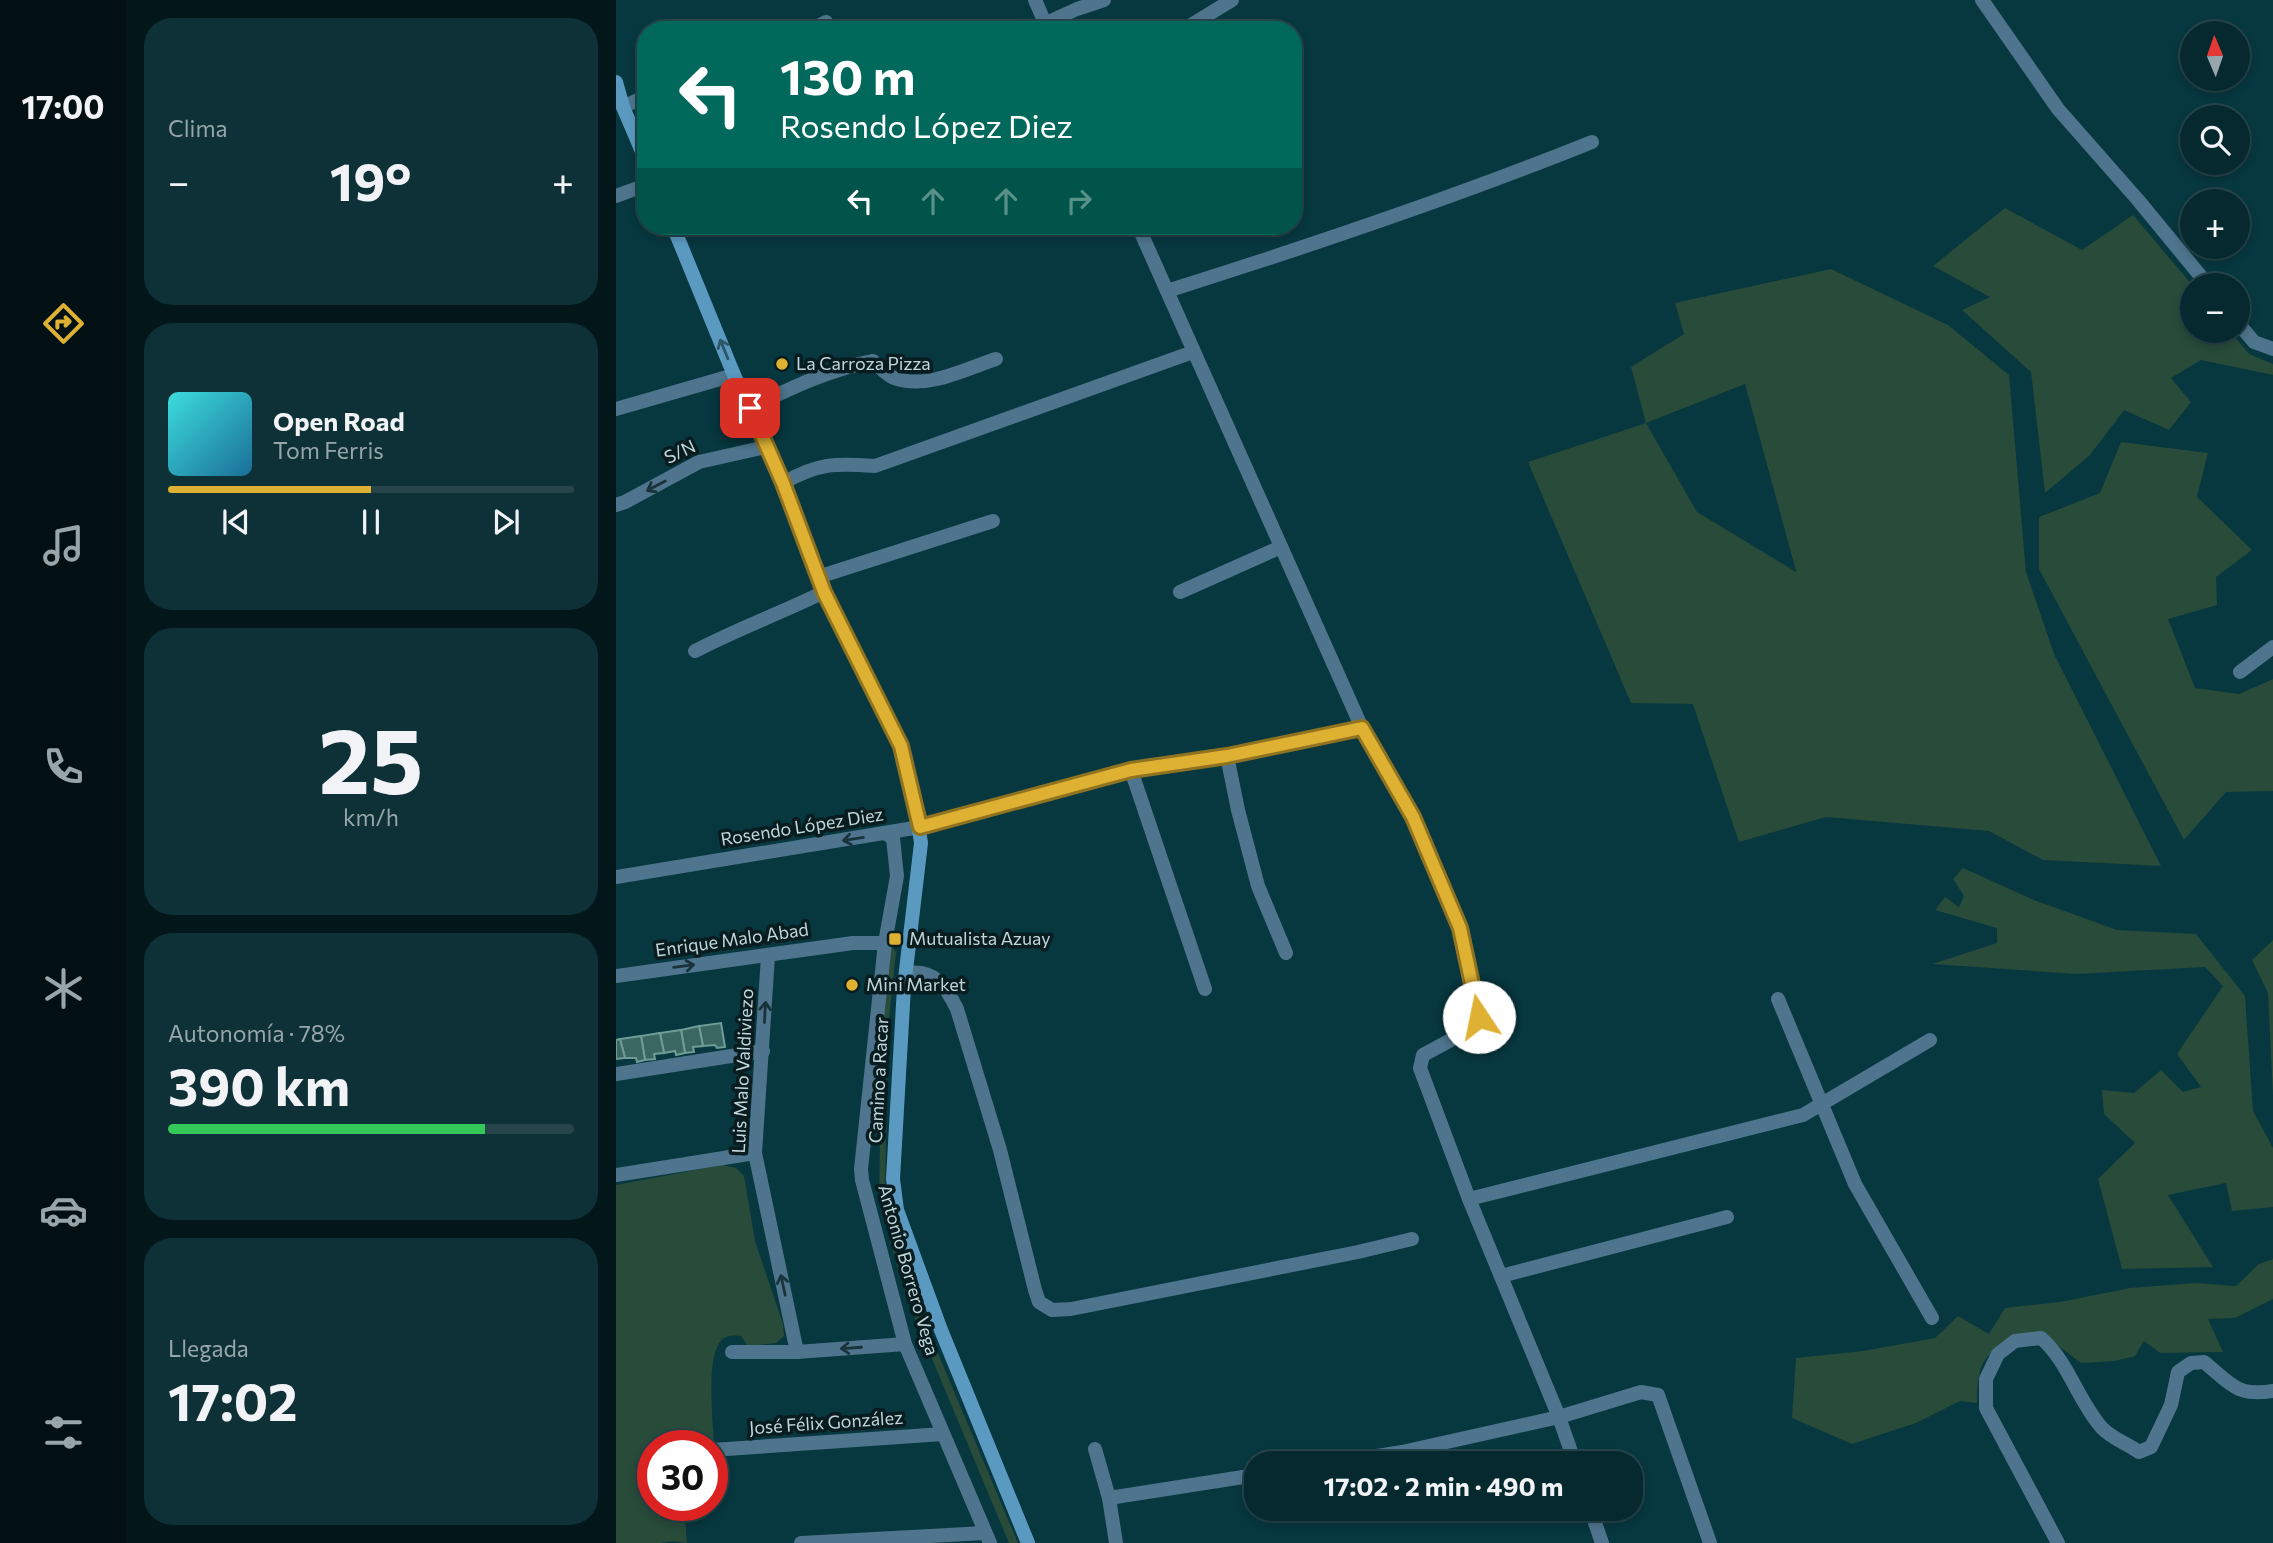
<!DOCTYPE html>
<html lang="es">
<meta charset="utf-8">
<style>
:root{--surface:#05292f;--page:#0e3137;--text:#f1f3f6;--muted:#97a6aa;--line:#26454b;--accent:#deb133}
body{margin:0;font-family:Commissioner,sans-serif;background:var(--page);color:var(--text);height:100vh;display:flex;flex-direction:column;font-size:26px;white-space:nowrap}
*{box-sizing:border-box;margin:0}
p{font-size:23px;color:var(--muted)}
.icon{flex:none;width:38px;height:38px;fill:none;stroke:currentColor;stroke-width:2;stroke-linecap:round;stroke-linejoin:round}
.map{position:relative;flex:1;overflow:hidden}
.details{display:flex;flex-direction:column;gap:18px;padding:18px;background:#03171a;width:490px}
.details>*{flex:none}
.hud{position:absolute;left:21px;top:21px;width:665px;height:214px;border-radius:28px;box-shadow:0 4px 10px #0003,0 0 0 2px var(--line);background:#00695c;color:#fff;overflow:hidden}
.needle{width:46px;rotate:358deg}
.buttons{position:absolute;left:1564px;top:21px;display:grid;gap:14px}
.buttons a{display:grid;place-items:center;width:70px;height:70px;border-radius:50%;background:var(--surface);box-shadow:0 4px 10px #0003,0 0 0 2px var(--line);font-size:35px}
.speed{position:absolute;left:21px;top:1430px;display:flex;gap:14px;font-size:35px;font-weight:700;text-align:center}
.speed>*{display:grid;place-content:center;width:91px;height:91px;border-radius:50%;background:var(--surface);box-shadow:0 4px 10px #0003,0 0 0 2px var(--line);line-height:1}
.speed .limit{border:10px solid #d22;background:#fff;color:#111}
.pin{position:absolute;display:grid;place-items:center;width:60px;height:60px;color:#fff;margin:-30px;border-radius:14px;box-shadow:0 4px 10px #0006}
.me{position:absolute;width:77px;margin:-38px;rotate:349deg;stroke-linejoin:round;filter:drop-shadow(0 0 5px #0008)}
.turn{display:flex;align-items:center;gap:24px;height:147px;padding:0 28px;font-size:32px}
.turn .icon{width:91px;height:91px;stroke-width:2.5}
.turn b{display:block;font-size:49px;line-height:60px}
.lanes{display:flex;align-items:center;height:66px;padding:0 28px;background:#0003;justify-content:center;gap:35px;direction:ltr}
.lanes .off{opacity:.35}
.big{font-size:52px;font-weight:700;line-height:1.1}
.details .tile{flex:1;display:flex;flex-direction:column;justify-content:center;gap:10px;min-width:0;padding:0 24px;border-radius:28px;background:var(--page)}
.details .dial{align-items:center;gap:0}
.dial b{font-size:91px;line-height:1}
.song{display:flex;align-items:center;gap:21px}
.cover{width:84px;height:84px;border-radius:10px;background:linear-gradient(135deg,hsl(180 70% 55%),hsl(200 70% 35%))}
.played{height:7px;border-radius:4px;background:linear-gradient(90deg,var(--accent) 50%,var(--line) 50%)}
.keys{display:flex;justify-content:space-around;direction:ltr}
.heat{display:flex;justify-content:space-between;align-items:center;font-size:38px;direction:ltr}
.charge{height:10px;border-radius:5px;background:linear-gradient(90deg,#34c759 78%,var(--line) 0)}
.trip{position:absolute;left:628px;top:1451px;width:399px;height:70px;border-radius:28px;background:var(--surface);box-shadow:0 4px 10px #0003,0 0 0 2px var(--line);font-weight:700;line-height:70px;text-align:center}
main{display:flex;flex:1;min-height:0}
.tab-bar{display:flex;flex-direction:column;width:126px;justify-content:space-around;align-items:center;background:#021013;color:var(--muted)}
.tab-bar .icon{width:49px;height:49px}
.tab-bar .active{color:var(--accent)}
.tab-bar b{font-size:32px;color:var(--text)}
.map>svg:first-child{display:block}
</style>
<main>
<nav class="tab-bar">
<b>17:00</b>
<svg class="icon active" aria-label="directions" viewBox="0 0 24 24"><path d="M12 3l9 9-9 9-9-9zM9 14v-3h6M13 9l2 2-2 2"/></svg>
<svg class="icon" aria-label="music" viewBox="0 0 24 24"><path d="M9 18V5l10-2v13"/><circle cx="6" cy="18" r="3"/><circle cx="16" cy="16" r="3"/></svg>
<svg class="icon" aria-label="phone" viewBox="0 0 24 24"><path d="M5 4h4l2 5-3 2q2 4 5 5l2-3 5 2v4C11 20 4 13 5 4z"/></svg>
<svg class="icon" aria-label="climate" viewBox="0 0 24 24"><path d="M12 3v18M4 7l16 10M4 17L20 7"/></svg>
<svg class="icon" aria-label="car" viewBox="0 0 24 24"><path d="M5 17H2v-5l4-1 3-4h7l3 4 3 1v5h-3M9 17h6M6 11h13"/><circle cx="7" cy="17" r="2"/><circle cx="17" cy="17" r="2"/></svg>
<svg class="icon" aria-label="filters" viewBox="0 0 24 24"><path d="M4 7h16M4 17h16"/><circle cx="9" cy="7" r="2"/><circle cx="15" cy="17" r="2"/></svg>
</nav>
<section class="details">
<div class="tile"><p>Clima</p>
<div class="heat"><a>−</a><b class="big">19°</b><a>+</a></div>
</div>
<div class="tile">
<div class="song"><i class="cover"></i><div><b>Open Road</b><p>Tom Ferris</p></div></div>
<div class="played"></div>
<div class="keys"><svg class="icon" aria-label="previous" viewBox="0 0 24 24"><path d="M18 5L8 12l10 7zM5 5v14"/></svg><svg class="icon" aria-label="pause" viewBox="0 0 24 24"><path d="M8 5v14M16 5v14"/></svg><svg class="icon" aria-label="next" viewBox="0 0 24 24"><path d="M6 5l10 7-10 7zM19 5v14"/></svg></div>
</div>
<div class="tile dial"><b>25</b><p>km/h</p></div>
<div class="tile"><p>Autonomía · 78%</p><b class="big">390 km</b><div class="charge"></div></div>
<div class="tile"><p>Llegada</p><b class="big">17:02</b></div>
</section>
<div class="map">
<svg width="1657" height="1543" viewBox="0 0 1657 1543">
<rect width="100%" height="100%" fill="#07373f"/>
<g fill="#284b3a" fill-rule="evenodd">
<path d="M 1389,208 L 1466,250 L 1517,215 L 1577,286 L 1577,331 L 1614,331 L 1633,354 L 1657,364 L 1657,375 L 1585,360 L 1555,378 L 1575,402 L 1553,430 L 1508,410 L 1474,455 L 1429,493 L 1415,372 L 1346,310 L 1374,297 L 1317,266 Z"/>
<path d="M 1215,269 L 1332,325 L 1393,375 L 1410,572 L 1438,654 L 1545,866 L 1427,860 L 1373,831 L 1210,817 L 1123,842 L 1077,704 L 1015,703 L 912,462 L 1030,423 L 1015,367 L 1068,334 L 1059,303 ZM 1129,384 L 1180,571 L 1180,572 L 1081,512 L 1030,423 Z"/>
<path d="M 1505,442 L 1592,453 L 1581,497 L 1636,550 L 1600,577 L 1601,605 L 1552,619 L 1579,688 L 1623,694 L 1657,679 L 1657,791 L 1610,792 L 1568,840 L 1423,569 L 1423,517 L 1484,493 Z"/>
<path d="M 1347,868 L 1418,900 L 1501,930 L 1580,934 L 1629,996 L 1637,1111 L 1657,1148 L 1657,1207 L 1616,1211 L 1610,1183 L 1552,1195 L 1597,1267 L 1506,1269 L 1482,1179 L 1519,1143 L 1488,1114 L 1486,1090 L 1518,1093 L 1545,1070 L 1567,1092 L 1585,1087 L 1561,1054 L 1607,986 L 1589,967 L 1460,974 L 1316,964 L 1381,943 L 1381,928 L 1319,910 L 1329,897 L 1343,907 L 1348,896 L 1337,879 Z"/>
<path d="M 1657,940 L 1657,1096 L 1652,993 L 1636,960 Z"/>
<path d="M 273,942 L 280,952 L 272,1028 L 269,1196 L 280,1240 L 299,1299 L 402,1543 L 393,1543 L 292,1301 L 274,1242 L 263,1196 L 266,1033 Z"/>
<path d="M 106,1165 L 120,1168 L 128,1176 L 139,1241 L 167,1324 L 168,1336 L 160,1343 L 132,1346 L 125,1336 C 118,1335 109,1335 104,1342 C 90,1360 97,1420 98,1445 C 88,1436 76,1433 68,1445 L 37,1446 L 37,1505 L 68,1505 L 71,1543 L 55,1541 L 46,1543 L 0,1543 L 0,1185 Z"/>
<path d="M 1657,1259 L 1657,1299 L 1619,1318 L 1592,1319 L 1607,1352 L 1544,1353 L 1528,1341 L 1519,1356 L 1499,1361 L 1465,1363 L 1441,1345 L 1396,1338 C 1364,1358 1362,1365 1361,1403 L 1344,1401 L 1300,1423 L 1236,1444 L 1176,1418 L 1180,1358 L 1247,1351 L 1319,1338 L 1342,1316 L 1373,1334 L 1389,1308 L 1444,1302 L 1514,1288 L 1579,1283 L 1620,1286 L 1643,1264 Z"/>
</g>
<g fill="#3b6763" stroke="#6f9c97" stroke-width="2">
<path d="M 105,1023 L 109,1047 L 101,1048 L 99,1045 L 87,1046 L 83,1026 Z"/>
<path d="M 83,1026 L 87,1046 L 77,1047 L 78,1052 L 69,1053 L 65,1030 Z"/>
<path d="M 65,1030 L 69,1053 L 60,1055 L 59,1051 L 48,1053 L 44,1033 Z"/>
<path d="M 44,1033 L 48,1053 L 38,1054 L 39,1059 L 29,1060 L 25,1036 Z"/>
<path d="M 25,1036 L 29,1060 L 21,1062 L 20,1058 L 9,1058 L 4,1039 Z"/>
<path d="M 4,1039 L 9,1058 L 0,1059 L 0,1040 Z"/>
</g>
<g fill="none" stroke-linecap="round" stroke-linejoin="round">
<g stroke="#4e758d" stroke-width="14">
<path d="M 419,0 L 432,30"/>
<path d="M 1366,0 L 1442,109 L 1522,200 L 1592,285"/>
<path d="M 428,24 L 461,9 L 488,0"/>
<path d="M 194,30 L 210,22"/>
<path d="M 567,30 L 616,0"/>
<path d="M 7,107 L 30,96"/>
<path d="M 0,196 L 30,185"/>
<path d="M 522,226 L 746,728 L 797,817 L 844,927 L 863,1017 L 861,1026 L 807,1055 L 804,1068 L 853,1199 L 943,1417 L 1025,1392 L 1042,1395 L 1094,1543"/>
<path d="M 551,291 C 694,246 837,198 976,142"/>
<path d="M 1622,323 L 1638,342 L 1657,349"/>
<path d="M 134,408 C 173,389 214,369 257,361 C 263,367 271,375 278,378 C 311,390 349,369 380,359"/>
<path d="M 0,409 L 118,375"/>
<path d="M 167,483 C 202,463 219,463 259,466 L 577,352"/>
<path d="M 0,505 L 9,502 L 83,462 L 150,447"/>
<path d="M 202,577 L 377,521"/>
<path d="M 564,592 L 665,547"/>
<path d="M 79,651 C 121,629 165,613 208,592"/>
<path d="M 1624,672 L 1657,647"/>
<path d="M 611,756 L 622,810 L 642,886 L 670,953"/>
<path d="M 515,770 L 589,989"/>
<path d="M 0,877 L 304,827 L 515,770 L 611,756 L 746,728"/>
<path d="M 269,943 L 245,1169 L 246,1180 L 289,1344 L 374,1543"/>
<path d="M 152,956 L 139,1153 L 181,1352"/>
<path d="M 290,973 C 319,969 329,985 341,1009 L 384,1150 L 419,1290 L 423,1302 L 436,1310 L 455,1309 L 742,1252 L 796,1239"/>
<path d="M 0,976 L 237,943 L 269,943 L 281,876 L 277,838 L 269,833"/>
<path d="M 1162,999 L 1239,1184 L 1316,1318"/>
<path d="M 0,1074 L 147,1051"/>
<path d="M 0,1175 L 139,1153"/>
<path d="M 853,1199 L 1187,1115 L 1314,1040"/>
<path d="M 885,1276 L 1111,1217"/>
<path d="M 116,1352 L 181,1352 L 289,1344"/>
<path d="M 479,1449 L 493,1498 L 500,1543"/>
<path d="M 96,1450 L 327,1434"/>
<path d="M 718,1463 L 786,1452 L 943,1417 L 959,1463"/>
<path d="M 493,1498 L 640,1475"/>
<path d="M 974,1508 L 986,1543"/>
<path d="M 185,1543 L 369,1533"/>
<path d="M 1442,1543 L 1370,1408 L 1370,1379 L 1382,1354 L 1399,1341 L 1425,1338 C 1452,1361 1462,1401 1486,1428 C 1495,1438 1512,1444 1523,1452 L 1535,1447 L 1555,1405 L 1562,1372 L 1575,1363 L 1588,1362 C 1614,1383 1620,1397 1657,1391"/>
</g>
<g stroke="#5a9ac1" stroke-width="14">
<path d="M 0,82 L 7,107 L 30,161"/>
<path d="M 57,226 L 118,375 L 167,483 L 208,592 L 285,746 L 299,803 L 305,843 L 288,987 L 277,1179 L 281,1210 L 325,1330 L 412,1543"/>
</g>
</g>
<defs><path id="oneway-shaft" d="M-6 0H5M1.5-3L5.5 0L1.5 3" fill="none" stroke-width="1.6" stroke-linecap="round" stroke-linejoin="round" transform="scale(1.75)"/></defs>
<use stroke="#2d5568" href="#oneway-shaft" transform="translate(108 349) rotate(-112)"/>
<g stroke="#1a323a">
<use href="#oneway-shaft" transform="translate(40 486) rotate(152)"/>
<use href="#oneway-shaft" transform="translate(237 839) rotate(171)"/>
<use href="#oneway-shaft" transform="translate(68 966) rotate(-7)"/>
<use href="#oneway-shaft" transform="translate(149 1012) rotate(-87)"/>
<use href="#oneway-shaft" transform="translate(167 1285) rotate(-102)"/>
<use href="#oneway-shaft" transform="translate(235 1348) rotate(176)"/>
</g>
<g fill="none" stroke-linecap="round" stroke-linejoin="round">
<defs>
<path id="route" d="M 134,408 L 167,483 L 208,592 L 285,746 L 304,827 L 515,770 L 611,756 L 746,728 L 797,817 L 844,928 L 863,1017"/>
</defs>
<use href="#route" stroke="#907321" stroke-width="18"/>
<use href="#route" stroke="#deb133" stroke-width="12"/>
</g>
<g fill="#deb133" stroke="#091c1f" stroke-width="2.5">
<circle cx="166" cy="364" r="7"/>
<rect x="272" y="932" width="14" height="14" rx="3.5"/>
<circle cx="236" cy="985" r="7"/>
</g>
<g text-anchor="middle" stroke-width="7" stroke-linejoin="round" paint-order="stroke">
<g font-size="18" fill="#c0d7db" stroke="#091c1f" text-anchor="start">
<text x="180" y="370">La Carroza Pizza</text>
<text x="293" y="945">Mutualista Azuay</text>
<text x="250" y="991">Mini Market</text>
</g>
<g font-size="18" fill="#c0d7db" stroke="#091c1f">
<text transform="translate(64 452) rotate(-25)" y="6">S/N</text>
<text transform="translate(186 827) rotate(-9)" y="6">Rosendo López Diez</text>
<text transform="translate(116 940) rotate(-8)" y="6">Enrique Malo Abad</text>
<text transform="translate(127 1071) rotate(-87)" y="6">Luis Malo Valdiviezo</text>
<text transform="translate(263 1080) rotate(-87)" y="6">Camino a Racar</text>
<text transform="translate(292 1270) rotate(74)" y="6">Antonio Borrero Vega</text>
<text transform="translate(210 1423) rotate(-4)" y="6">José Félix González</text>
</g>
</g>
</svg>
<div class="buttons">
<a><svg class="needle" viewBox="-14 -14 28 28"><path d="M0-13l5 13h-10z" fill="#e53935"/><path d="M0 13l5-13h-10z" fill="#97a6aa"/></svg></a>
<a><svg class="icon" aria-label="search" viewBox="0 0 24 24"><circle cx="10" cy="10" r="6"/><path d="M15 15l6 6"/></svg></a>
<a>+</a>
<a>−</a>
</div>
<div class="speed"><div class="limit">30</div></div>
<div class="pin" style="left:134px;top:408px;background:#d93025"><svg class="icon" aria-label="arrive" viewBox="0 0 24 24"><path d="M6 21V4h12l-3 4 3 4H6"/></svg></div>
<svg class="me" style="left:863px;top:1017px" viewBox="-20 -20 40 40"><circle r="19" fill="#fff"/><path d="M0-13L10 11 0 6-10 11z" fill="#deb133"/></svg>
<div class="trip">17:02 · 2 min · 490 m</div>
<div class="hud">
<div class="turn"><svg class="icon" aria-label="left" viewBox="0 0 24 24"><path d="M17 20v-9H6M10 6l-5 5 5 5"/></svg><div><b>130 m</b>Rosendo López Diez</div></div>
<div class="lanes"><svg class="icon" aria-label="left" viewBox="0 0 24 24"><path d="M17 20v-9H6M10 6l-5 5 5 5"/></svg><svg class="icon off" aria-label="ahead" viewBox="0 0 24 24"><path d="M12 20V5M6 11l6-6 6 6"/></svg><svg class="icon off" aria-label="ahead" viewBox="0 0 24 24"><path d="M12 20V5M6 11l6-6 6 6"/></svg><svg class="icon off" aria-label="right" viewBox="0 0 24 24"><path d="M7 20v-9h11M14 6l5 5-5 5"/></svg></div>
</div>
</div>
</main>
